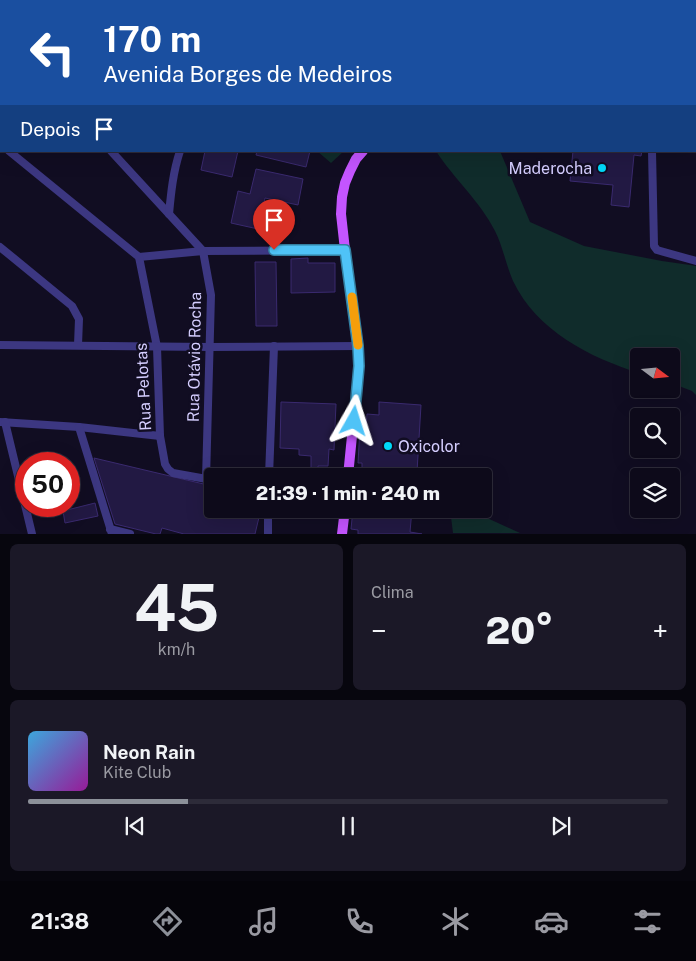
<!DOCTYPE html>
<html lang="pt">
<meta charset="utf-8">
<style>
:root{--surface:#0d0a1a;--page:#1b1827;--text:#f1f3f6;--muted:#9a9aa2;--line:#2d2b39;--accent:#8c9099}
body{margin:0;font-family:"Public Sans",sans-serif;background:var(--page);color:var(--text);height:100vh;display:flex;flex-direction:column;font-size:19px;white-space:nowrap}
*{box-sizing:border-box;margin:0}
p{font-size:16px;color:var(--muted)}
.icon{flex:none;width:28px;height:28px;fill:none;stroke:currentColor;stroke-width:2;stroke-linecap:round;stroke-linejoin:round}
.map{position:relative;height:534px;overflow:hidden}
.panel{display:flex;flex-direction:column;gap:10px;padding:10px;background:#07060e;flex:1}
.panel>*{flex:none}
.hud{position:absolute;left:0px;top:0px;width:696px;height:152px;box-shadow:0 5px 20px #0002,0 0 0 1px var(--line);background:#1a4fa0;color:#fff;overflow:hidden}
.needle{width:32px;rotate:106deg}
.tools{position:absolute;left:630px;top:348px;display:grid;gap:10px}
.tools a{display:grid;place-items:center;width:50px;height:50px;border-radius:5px;background:var(--surface);box-shadow:0 5px 20px #0002,0 0 0 1px var(--line);font-size:25px}
.speed{position:absolute;left:15px;top:452px;display:flex;gap:10px;font-size:25px;font-weight:700;text-align:center}
.speed>*{display:grid;place-content:center;width:65px;height:65px;border-radius:50%;background:var(--surface);box-shadow:0 5px 20px #0002,0 0 0 1px var(--line);line-height:1}
.speed .limit{border:8px solid #d22;background:#fff;color:#111}
.pin{position:absolute;display:grid;place-items:center;width:42px;height:42px;color:#fff;margin:-51px -21px;border-radius:50% 50% 50% 0;rotate:-45deg;box-shadow:0 0 5px #0007}
.pin .icon{rotate:45deg}
.me{position:absolute;width:55px;margin:-28px;rotate:6deg;stroke-linejoin:round;filter:drop-shadow(0 0 4px #0008)}
.turn{display:flex;align-items:center;gap:18px;height:105px;padding:0 20px;font-size:22px}
.turn .icon{width:65px;height:65px;stroke-width:2.5}
.turn b{display:block;font-size:35px;line-height:42px}
.then{display:flex;align-items:center;height:48px;padding:0 20px;background:#0003;gap:10px;font-size:19px}
.big{font-size:38px;font-weight:800;line-height:1.1}
.panel .card{flex:1;display:flex;flex-direction:column;justify-content:center;gap:8px;min-width:0;padding:0 18px;border-radius:8px;background:var(--page)}
.panel .dial{align-items:center;gap:0}
.dial b{font-size:65px;line-height:1}
.song{display:flex;align-items:center;gap:15px}
.cover{width:60px;height:60px;border-radius:8px;background:linear-gradient(135deg,hsl(200 70% 55%),hsl(300 70% 35%))}
.played{height:5px;border-radius:2px;background:linear-gradient(90deg,var(--accent) 25%,var(--line) 25%)}
.keys{display:flex;justify-content:space-around;direction:ltr}
.heat{display:flex;justify-content:space-between;align-items:center;font-size:28px;direction:ltr}
.panel .tiles{flex:1;display:grid;gap:10px;grid-template-columns:1fr 1fr}
.card:last-child{grid-column:span 2}
.trip{position:absolute;left:204px;top:468px;width:288px;height:50px;border-radius:5px;background:var(--surface);box-shadow:0 5px 20px #0002,0 0 0 1px var(--line);font-weight:800;line-height:50px;text-align:center}
.dock{display:flex;height:80px;justify-content:space-around;align-items:center;background:#05040a;color:var(--muted)}
.dock .icon{width:35px;height:35px}
.dock .selected{color:var(--accent)}
.dock b{font-size:22px;color:var(--text)}
.map>svg:first-child{display:block}
</style>
<div class="map">
<svg width="696" height="534" viewBox="0 0 696 534">
<rect width="100%" height="100%" fill="#110d22"/>
<g fill="#102c2b">
<path d="M 317,151 L 344,151 L 331,163 Z"/>
<path d="M 436,151 L 500,151 L 530,222 L 584,246 L 662,261 L 690,265 L 696,266 L 696,395 L 692,391 L 671,383 L 671,356 L 639,356 L 639,373 C 589,357 537,331 513,281 C 506,265 503,247 495,231 C 480,201 454,179 436,151 Z"/>
<path d="M 456,509 L 474,512 L 520,533 L 453,533 L 451,517 Z"/>
</g>
<path fill="#081b3f" d="M 283,0 L 370,0 L 371,1 L 282,1 Z"/>
<g fill="#221943" stroke="#3a2a6f">
<path d="M 205,151 L 238,151 L 232,177 L 201,170 Z"/>
<path d="M 257,151 L 310,151 L 306,167 L 256,155 Z"/>
<path d="M 573,151 L 588,152 L 588,151 L 642,151 L 641,156 L 634,155 L 629,207 L 611,205 L 613,185 L 570,181 Z"/>
<path d="M 256,169 L 303,179 L 298,205 L 265,198 L 258,229 L 231,223 L 238,191 L 250,194 Z"/>
<path d="M 308,258 L 308,263 L 335,263 L 335,292 L 291,293 L 291,259 Z"/>
<path d="M 255,262 L 276,262 L 277,326 L 256,326 Z"/>
<path d="M 281,402 L 336,404 L 334,450 L 329,449 L 328,466 L 318,466 L 318,468 L 311,468 L 311,456 L 299,455 L 299,449 L 280,448 Z"/>
<path d="M 379,402 L 421,405 L 417,472 L 362,468 L 362,463 L 358,463 L 360,428 L 366,429 L 367,414 L 379,415 Z"/>
<path d="M 94,458 L 212,486 L 212,509 L 261,509 L 255,534 L 184,534 L 162,528 L 160,534 L 156,534 L 115,524 Z"/>
<path d="M 95,503 L 98,516 L 65,523 L 63,511 Z"/>
<path d="M 278,509 L 308,509 L 308,515 L 277,513 Z"/>
<path d="M 353,509 L 412,509 L 410,532 L 422,534 L 358,534 L 358,530 L 351,529 Z"/>
</g>
<g fill="none" stroke-linecap="round" stroke-linejoin="round">
<g stroke="#3c3781" stroke-width="8">
<path d="M 150,0 L 152,1"/>
<path d="M 393,0 L 394,1"/>
<path d="M 480,0 L 480,1"/>
<path d="M 662,0 L 662,1"/>
<path d="M 68,1 L 69,0"/>
<path d="M 237,1 L 237,0"/>
<path d="M 0,28 L 1,29"/>
<path d="M 0,144 L 1,145"/>
<path d="M 9,151 L 139,257 L 203,251 L 345,250"/>
<path d="M 111,151 L 203,251 L 211,295 L 206,479"/>
<path d="M 652,151 L 654,246 L 657,250 L 696,261"/>
<path d="M 169,214 C 171,193 173,172 180,151"/>
<path d="M 0,247 L 72,306 L 79,319 L 78,345"/>
<path d="M 139,257 L 157,347 L 160,436 L 165,464 L 168,469 L 173,473 L 212,480"/>
<path d="M 0,345 L 210,347 L 358,346"/>
<path d="M 0,422 L 79,427 L 160,436"/>
<path d="M 5,422 L 32,534"/>
<path d="M 79,427 L 112,534"/>
<path d="M 269,476 L 274,346"/>
<path d="M 110,529 L 130,534"/>
<path d="M 268,534 L 268,509"/>
</g>
<g stroke="#c455ff" stroke-width="10">
<path d="M 571,0 L 572,1"/>
<path d="M 695,57 L 696,57"/>
<path d="M 348,476 L 359,366 L 358,346 L 345,250 L 341,214 L 342,197 L 345,183 L 350,171 L 356,159 L 363,151"/>
<path d="M 342,534 L 345,509"/>
</g>
</g>
<g fill="none" stroke-linecap="round" stroke-linejoin="round">
<defs>
<path id="route" d="M 274,250 L 345,250 L 358,346 L 359,366 L 354,421"/>
</defs>
<use href="#route" stroke="#337fa1" stroke-width="12"/>
<use href="#route" stroke="#4fc3f7" stroke-width="9"/>
<path stroke="#f59e0b" stroke-width="9" d="M 352,297 L 358,345"/>
</g>
<g fill="#00d9f9" stroke="#110d22" stroke-width="2">
<circle cx="602" cy="168" r="5"/>
<circle cx="388" cy="446" r="5"/>
</g>
<g text-anchor="middle" stroke-width="5" stroke-linejoin="round" paint-order="stroke">
<g font-size="16" fill="#d5ceff" stroke="#110d22" text-anchor="end">
<text x="592" y="174">Maderocha</text>
<text x="398" y="452" text-anchor="start">Oxicolor</text>
</g>
<g font-size="16" fill="#d5ceff" stroke="#110d22">
<text transform="translate(194 357) rotate(-89)" y="6">Rua Otávio Rocha</text>
<text transform="translate(143 387) rotate(-93)" y="6">Rua Pelotas</text>
</g>
</g>
</svg>
<div class="tools">
<a><svg class="needle" viewBox="-14 -14 28 28"><path d="M0-13l5 13h-10z" fill="#e53935"/><path d="M0 13l5-13h-10z" fill="#9a9aa2"/></svg></a>
<a><svg class="icon" aria-label="search" viewBox="0 0 24 24"><circle cx="10" cy="10" r="6"/><path d="M15 15l6 6"/></svg></a>
<a><svg class="icon" aria-label="layers" viewBox="0 0 24 24"><path d="M12 4l9 5-9 5-9-5zM3 14l9 5 9-5"/></svg></a>
</div>
<div class="speed"><div class="limit">50</div></div>
<div class="pin" style="left:274px;top:250px;background:#d93025"><svg class="icon" aria-label="arrive" viewBox="0 0 24 24"><path d="M6 21V4h12l-3 4 3 4H6"/></svg></div>
<svg class="me" style="left:354px;top:421px" viewBox="-20 -20 40 40"><path d="M0-17L14 15 0 8-14 15z" fill="#4fc3f7" stroke="#fff" stroke-width="4"/></svg>
<div class="trip">21:39 · 1 min · 240 m</div>
<div class="hud">
<div class="turn"><svg class="icon" aria-label="left" viewBox="0 0 24 24"><path d="M17 20v-9H6M10 6l-5 5 5 5"/></svg><div><b>170 m</b>Avenida Borges de Medeiros</div></div>
<div class="then">Depois<svg class="icon" aria-label="arrive" viewBox="0 0 24 24"><path d="M6 21V4h12l-3 4 3 4H6"/></svg></div>
</div>
</div>
<section class="panel">
<div class="tiles">
<div class="card dial"><b>45</b><p>km/h</p></div>
<div class="card"><p>Clima</p>
<div class="heat"><a>−</a><b class="big">20°</b><a>+</a></div>
</div>
<div class="card">
<div class="song"><i class="cover"></i><div><b>Neon Rain</b><p>Kite Club</p></div></div>
<div class="played"></div>
<div class="keys"><svg class="icon" aria-label="previous" viewBox="0 0 24 24"><path d="M18 5L8 12l10 7zM5 5v14"/></svg><svg class="icon" aria-label="pause" viewBox="0 0 24 24"><path d="M8 5v14M16 5v14"/></svg><svg class="icon" aria-label="next" viewBox="0 0 24 24"><path d="M6 5l10 7-10 7zM19 5v14"/></svg></div>
</div>
</div>
</section>
<nav class="dock">
<b>21:38</b>
<svg class="icon selected" aria-label="directions" viewBox="0 0 24 24"><path d="M12 3l9 9-9 9-9-9zM9 14v-3h6M13 9l2 2-2 2"/></svg>
<svg class="icon" aria-label="music" viewBox="0 0 24 24"><path d="M9 18V5l10-2v13"/><circle cx="6" cy="18" r="3"/><circle cx="16" cy="16" r="3"/></svg>
<svg class="icon" aria-label="phone" viewBox="0 0 24 24"><path d="M5 4h4l2 5-3 2q2 4 5 5l2-3 5 2v4C11 20 4 13 5 4z"/></svg>
<svg class="icon" aria-label="climate" viewBox="0 0 24 24"><path d="M12 3v18M4 7l16 10M4 17L20 7"/></svg>
<svg class="icon" aria-label="car" viewBox="0 0 24 24"><path d="M5 17H2v-5l4-1 3-4h7l3 4 3 1v5h-3M9 17h6M6 11h13"/><circle cx="7" cy="17" r="2"/><circle cx="17" cy="17" r="2"/></svg>
<svg class="icon" aria-label="filters" viewBox="0 0 24 24"><path d="M4 7h16M4 17h16"/><circle cx="9" cy="7" r="2"/><circle cx="15" cy="17" r="2"/></svg>
</nav>
